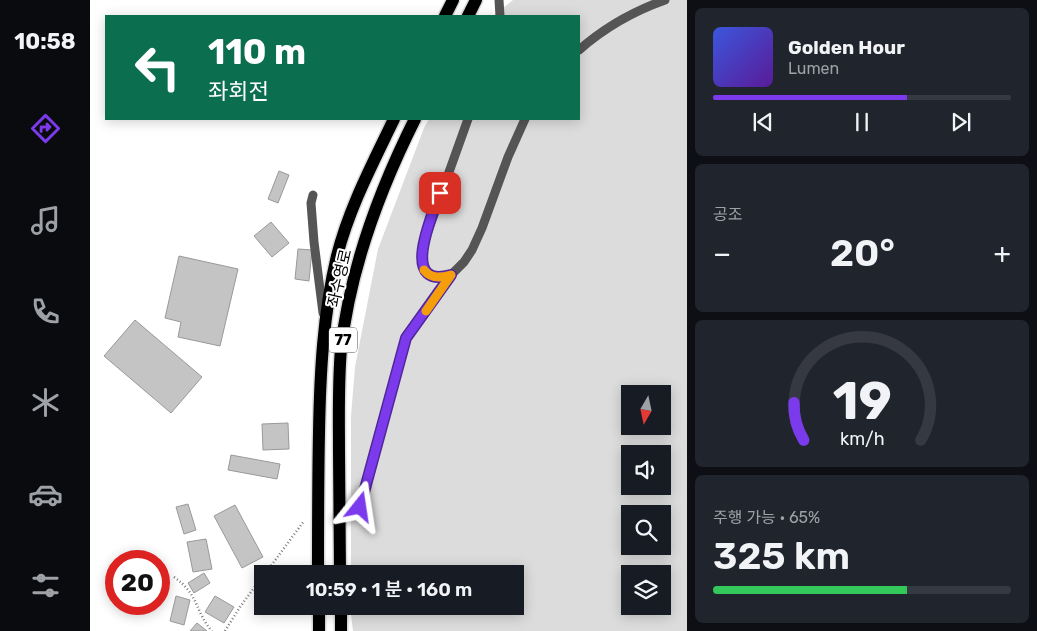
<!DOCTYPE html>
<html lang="ko">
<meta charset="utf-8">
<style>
:root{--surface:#171b24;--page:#20242c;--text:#f1f3f6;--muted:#9ea1a6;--line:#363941;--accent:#7c3aed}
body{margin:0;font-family:Rubik,"Noto Sans KR",sans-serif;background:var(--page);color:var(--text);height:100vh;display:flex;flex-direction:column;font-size:19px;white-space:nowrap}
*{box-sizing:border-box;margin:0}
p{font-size:16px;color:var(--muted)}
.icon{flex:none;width:28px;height:28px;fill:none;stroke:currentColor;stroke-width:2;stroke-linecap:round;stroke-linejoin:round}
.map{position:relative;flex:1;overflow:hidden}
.side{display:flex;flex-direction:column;gap:8px;padding:8px;background:#0d0f14;width:350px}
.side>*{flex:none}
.guide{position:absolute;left:15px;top:15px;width:475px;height:105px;border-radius:0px;box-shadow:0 2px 12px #0003;background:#0b6e4f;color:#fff;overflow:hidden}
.needle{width:32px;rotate:189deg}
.buttons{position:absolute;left:531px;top:385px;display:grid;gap:10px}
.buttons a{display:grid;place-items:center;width:50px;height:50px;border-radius:0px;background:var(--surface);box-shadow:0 2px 12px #0003;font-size:25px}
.speed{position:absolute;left:15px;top:550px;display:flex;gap:10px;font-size:25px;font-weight:700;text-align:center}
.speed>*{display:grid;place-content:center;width:65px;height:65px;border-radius:50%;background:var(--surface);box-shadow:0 2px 12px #0003;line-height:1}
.speed .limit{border:8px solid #d22;background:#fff;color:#111}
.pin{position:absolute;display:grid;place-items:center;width:42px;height:42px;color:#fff;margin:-21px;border-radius:10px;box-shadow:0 2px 8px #0006}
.me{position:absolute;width:55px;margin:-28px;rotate:15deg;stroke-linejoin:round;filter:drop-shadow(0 0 4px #0008)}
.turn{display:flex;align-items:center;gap:18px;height:105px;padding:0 20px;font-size:22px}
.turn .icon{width:65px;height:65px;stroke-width:2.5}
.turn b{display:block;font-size:35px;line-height:42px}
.big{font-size:38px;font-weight:600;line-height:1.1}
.side .widget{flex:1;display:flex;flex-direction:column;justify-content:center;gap:8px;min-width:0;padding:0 18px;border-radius:8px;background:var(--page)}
.side .dial{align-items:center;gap:0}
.dial svg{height:130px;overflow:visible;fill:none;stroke:var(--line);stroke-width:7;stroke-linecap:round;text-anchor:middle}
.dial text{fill:var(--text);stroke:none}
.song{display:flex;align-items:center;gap:15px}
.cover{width:60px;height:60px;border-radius:8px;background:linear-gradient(135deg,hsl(230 70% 55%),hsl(270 70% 35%))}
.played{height:5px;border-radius:2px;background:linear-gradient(90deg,var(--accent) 65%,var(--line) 65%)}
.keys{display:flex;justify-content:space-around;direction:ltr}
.heat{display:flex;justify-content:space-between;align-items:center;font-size:28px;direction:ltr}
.charge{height:8px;border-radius:4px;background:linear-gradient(90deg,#34c759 65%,var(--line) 0)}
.trip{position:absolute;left:164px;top:565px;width:270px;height:50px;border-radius:0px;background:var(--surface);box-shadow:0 2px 12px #0003;font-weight:600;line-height:50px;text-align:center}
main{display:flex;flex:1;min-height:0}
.tab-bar{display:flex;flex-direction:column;width:90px;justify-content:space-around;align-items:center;background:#090b0e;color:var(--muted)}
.tab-bar .icon{width:35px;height:35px}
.tab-bar .selected{color:var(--accent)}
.tab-bar b{font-size:22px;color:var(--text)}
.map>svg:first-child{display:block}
</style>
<main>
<nav class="tab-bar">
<b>10:58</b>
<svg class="icon selected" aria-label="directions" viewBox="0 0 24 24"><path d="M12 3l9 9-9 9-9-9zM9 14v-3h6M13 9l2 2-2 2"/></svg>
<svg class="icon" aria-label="music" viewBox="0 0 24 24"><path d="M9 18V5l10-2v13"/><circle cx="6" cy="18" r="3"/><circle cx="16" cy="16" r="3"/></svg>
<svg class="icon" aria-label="phone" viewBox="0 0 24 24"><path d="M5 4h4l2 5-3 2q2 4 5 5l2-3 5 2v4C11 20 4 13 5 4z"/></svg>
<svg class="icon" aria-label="climate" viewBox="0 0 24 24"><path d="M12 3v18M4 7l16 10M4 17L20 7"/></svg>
<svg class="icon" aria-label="car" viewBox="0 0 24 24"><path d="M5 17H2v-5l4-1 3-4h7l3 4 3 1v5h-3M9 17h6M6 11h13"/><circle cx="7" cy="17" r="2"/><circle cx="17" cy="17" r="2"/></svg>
<svg class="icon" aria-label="filters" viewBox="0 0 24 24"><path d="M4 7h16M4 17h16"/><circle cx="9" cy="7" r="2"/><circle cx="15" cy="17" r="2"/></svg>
</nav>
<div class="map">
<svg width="597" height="631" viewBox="0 0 597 631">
<rect width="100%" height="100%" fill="#fff"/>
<path fill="#dcdcdc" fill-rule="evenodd" d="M 423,0 L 597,0 L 597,631 L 263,631 L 260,606 L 425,606 L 425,574 L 261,574 L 261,416 L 265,367 L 288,249 L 334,128 L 339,119 L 489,119 L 489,16 L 403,16 ZM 540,394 L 572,394 L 572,426 L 540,426 ZM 540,454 L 572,454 L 572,486 L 540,486 ZM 540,514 L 572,514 L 572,546 L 540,546 ZM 540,574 L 572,574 L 572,606 L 540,606 Z"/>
<g fill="#c4c4c4" stroke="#999">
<path d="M 189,171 L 199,175 L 188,203 L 178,199 Z"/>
<path d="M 181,222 L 199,243 L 182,257 L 164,236 Z"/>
<path d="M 208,249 L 222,250 L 219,281 L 205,279 Z"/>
<path d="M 89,256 L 148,269 L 130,346 L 88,337 L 91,322 L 75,318 Z"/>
<path d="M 45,320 L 112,377 L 81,413 L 14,356 Z"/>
<path d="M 198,423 L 199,449 L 173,450 L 172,424 Z"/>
<path d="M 141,455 L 190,464 L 187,479 L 138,470 Z"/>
<path d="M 98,504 L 106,530 L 94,534 L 86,507 Z"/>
<path d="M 145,505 L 173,557 L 152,568 L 124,516 Z"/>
<path d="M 116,539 L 122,569 L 103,572 L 97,542 Z"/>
<path d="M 114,573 L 120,583 L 104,593 L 98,583 Z"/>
<path d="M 86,596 L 100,600 L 94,625 L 80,621 Z"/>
<path d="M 125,596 L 144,607 L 134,623 L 115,612 Z"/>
<path d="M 107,623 L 117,631 L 100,631 Z"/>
</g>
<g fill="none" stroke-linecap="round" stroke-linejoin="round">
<defs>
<g id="primary">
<path d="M 355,16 L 363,0"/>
<path d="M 378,16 L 386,0"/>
<path d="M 228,574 C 228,527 228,480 229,433 C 230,374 233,314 247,256 C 259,208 283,163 304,119"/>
<path d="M 250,574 C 250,533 249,493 249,452 C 249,418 248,383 251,349 C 260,268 289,191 325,119"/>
<path d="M 229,606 L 229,631"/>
<path d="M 251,606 L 251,631"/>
</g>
</defs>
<use href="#primary" stroke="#dbdbdb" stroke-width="15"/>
<g stroke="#777" stroke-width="2.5" stroke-dasharray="1 2.5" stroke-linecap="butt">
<path d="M 175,574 L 214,521"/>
<path d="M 84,577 C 109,594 105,612 122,631"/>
<path d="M 135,631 L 150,607 L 172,577"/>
</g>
<g stroke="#555" stroke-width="9">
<path d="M 409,0 L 410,16"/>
<path d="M 489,50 C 514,28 544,11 575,0"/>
<path d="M 223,195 L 221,203 L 224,242 L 233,313"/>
<path d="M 361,275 L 350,277 L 338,274 L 332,263 L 334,242 L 378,119"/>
<path d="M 249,518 L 270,507 L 316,338 L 361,275 L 374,262 L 382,250 L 392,228 L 418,157 L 435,119"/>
</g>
<use href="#primary" stroke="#000" stroke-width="12"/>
</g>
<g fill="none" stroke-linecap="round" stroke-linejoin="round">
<defs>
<path id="route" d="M 270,507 L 316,338 L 361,275 C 308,290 343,214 350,193"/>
</defs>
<use href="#route" stroke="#51269a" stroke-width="12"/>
<use href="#route" stroke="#7c3aed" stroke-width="9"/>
<path stroke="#f59e0b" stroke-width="9" d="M 334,270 C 341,279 351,278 361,275 L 336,311"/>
</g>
<g text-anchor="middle" stroke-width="4" stroke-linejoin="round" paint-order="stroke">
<rect fill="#fff" stroke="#4c4c4c" stroke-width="1" x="239" y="327.5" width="28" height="25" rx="4"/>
<g font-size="15" font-weight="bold" fill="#000">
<text x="253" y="345">77</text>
</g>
<g font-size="16" fill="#000" stroke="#fff">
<text transform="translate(249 278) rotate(-77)" y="6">좌수영로</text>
</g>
</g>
</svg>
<div class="buttons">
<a><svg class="needle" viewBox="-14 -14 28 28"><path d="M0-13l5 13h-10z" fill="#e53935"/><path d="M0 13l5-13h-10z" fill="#9ea1a6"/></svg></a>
<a><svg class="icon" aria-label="sound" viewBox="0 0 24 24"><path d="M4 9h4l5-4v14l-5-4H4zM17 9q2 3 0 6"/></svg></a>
<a><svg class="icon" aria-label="search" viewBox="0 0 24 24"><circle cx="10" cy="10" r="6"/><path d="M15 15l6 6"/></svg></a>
<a><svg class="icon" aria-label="layers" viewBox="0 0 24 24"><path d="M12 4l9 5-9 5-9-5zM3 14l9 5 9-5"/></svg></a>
</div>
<div class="speed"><div class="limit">20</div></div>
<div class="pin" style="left:350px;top:193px;background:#d93025"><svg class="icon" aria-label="arrive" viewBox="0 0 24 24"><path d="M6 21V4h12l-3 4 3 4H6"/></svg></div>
<svg class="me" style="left:270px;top:507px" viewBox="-20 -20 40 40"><path d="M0-17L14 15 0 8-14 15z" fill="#7c3aed" stroke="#fff" stroke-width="4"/></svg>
<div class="trip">10:59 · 1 분 · 160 m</div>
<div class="guide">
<div class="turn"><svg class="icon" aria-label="left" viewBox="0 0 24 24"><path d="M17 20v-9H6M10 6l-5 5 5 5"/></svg><div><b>110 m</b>좌회전</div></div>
</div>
</div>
<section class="side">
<div class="widget">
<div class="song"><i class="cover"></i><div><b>Golden Hour</b><p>Lumen</p></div></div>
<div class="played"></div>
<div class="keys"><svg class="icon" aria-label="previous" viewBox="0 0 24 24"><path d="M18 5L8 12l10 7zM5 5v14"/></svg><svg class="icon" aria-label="pause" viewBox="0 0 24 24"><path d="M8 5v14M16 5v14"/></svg><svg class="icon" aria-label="next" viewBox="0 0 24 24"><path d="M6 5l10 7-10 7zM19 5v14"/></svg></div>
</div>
<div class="widget"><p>공조</p>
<div class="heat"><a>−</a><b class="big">20°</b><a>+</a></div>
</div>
<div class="widget dial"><svg viewBox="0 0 100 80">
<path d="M14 69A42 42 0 1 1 86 69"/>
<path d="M14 69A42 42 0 0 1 8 46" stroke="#7c3aed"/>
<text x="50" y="56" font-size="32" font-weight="700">19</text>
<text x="50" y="72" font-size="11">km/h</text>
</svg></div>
<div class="widget"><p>주행 가능 · 65%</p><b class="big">325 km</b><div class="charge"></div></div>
</section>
</main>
